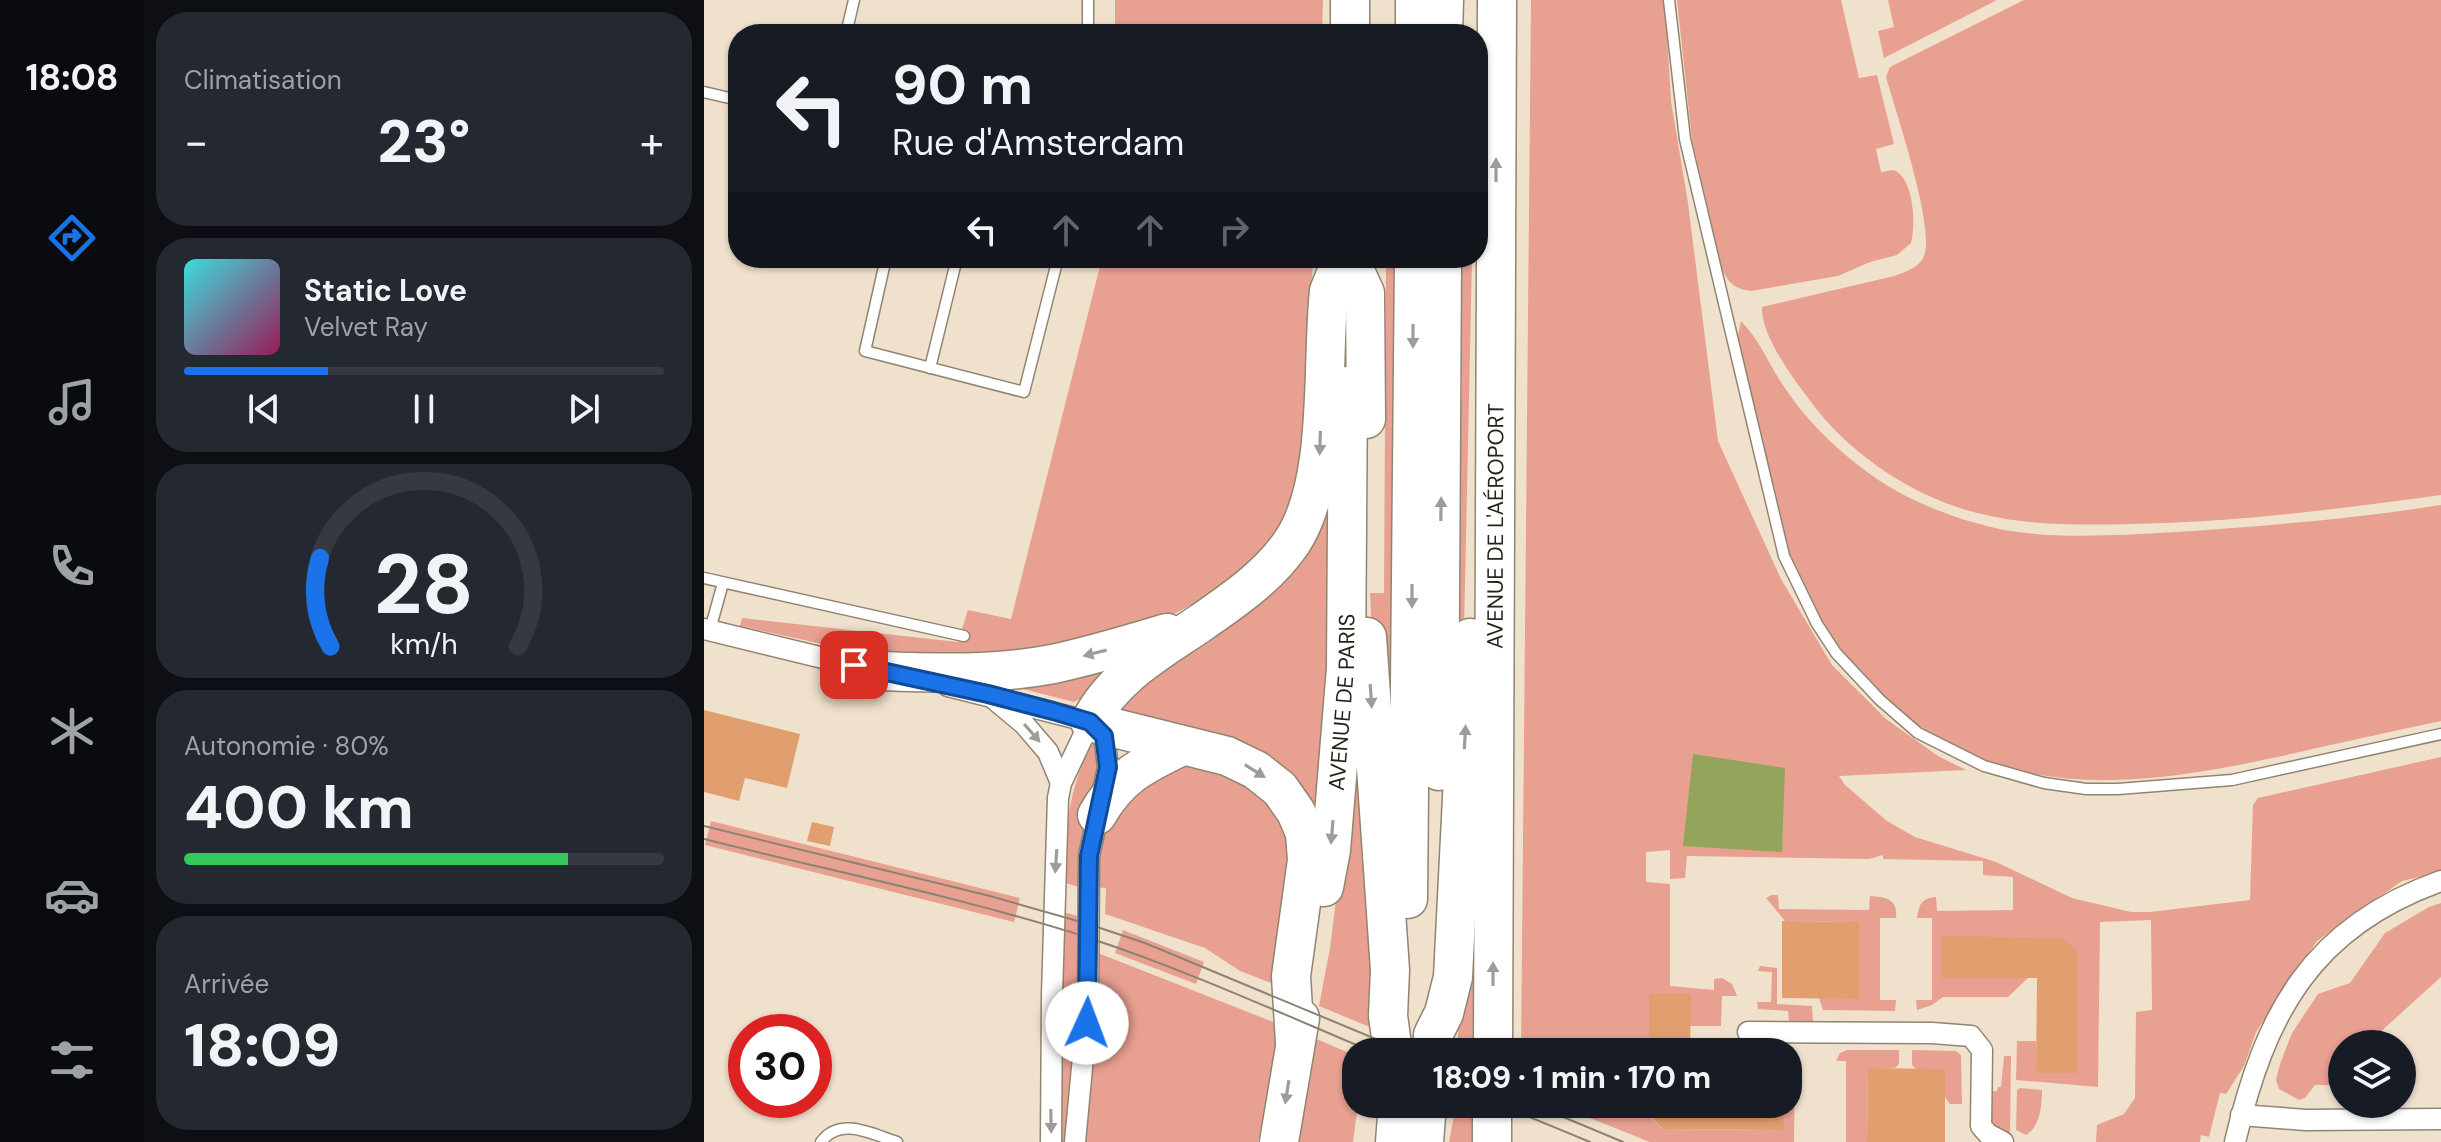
<!DOCTYPE html>
<html lang="fr">
<meta charset="utf-8">
<style>
:root{--surface:#171b24;--page:#242831;--text:#f1f3f6;--muted:#9ea1a6;--line:#363941;--accent:#1a73e8}
body{margin:0;font-family:"DM Sans",sans-serif;background:var(--page);color:var(--text);height:100vh;display:flex;flex-direction:column;font-size:30px;white-space:nowrap}
*{box-sizing:border-box;margin:0}
p{font-size:26px;color:var(--muted)}
.icon{flex:none;width:44px;height:44px;fill:none;stroke:currentColor;stroke-width:2;stroke-linecap:round;stroke-linejoin:round}
.map{position:relative;flex:1;overflow:hidden}
.side{display:flex;flex-direction:column;gap:12px;padding:12px;background:#0d0f14;width:560px}
.side>*{flex:none}
.banner{position:absolute;left:24px;top:24px;width:760px;height:244px;border-radius:32px;box-shadow:0 2px 6px #0004;background:#171b24;color:var(--text);overflow:hidden}
.buttons{position:absolute;left:1624px;top:1030px;display:grid;gap:16px}
.buttons a{display:grid;place-items:center;width:88px;height:88px;border-radius:50%;background:var(--surface);box-shadow:0 2px 6px #0004;font-size:40px}
.speed{position:absolute;left:24px;top:1014px;display:flex;gap:16px;font-size:40px;font-weight:700;text-align:center}
.speed>*{display:grid;place-content:center;width:104px;height:104px;border-radius:50%;background:var(--surface);box-shadow:0 2px 6px #0004;line-height:1}
.speed .limit{border:12px solid #d22;background:#fff;color:#111}
.pin{position:absolute;display:grid;place-items:center;width:68px;height:68px;color:#fff;margin:-34px;border-radius:16px;box-shadow:0 4px 12px #0006}
.me{position:absolute;width:88px;margin:-44px;rotate:2deg;stroke-linejoin:round;filter:drop-shadow(0 0 6px #0008)}
.turn{display:flex;align-items:center;gap:28px;height:168px;padding:0 32px;font-size:36px}
.turn .icon{width:104px;height:104px;stroke-width:2.5}
.turn b{display:block;font-size:56px;line-height:68px}
.lanes{display:flex;align-items:center;height:76px;padding:0 32px;background:#0003;justify-content:center;gap:40px;direction:ltr}
.lanes .off{opacity:.35}
.big{font-size:60px;font-weight:800;line-height:1.1}
.side .tile{flex:1;display:flex;flex-direction:column;justify-content:center;gap:12px;min-width:0;padding:0 28px;border-radius:32px;background:var(--page)}
.side .dial{align-items:center;gap:0}
.dial svg{height:208px;overflow:visible;fill:none;stroke:var(--line);stroke-width:7;stroke-linecap:round;text-anchor:middle}
.dial text{fill:var(--text);stroke:none}
.song{display:flex;align-items:center;gap:24px}
.cover{width:96px;height:96px;border-radius:12px;background:linear-gradient(135deg,hsl(180 70% 55%),hsl(330 70% 35%))}
.played{height:8px;border-radius:4px;background:linear-gradient(90deg,var(--accent) 30%,var(--line) 30%)}
.keys{display:flex;justify-content:space-around;direction:ltr}
.heat{display:flex;justify-content:space-between;align-items:center;font-size:44px;direction:ltr}
.charge{height:12px;border-radius:6px;background:linear-gradient(90deg,#34c759 80%,var(--line) 0)}
.trip{position:absolute;left:638px;top:1038px;width:460px;height:80px;border-radius:32px;background:var(--surface);box-shadow:0 2px 6px #0004;font-weight:800;line-height:80px;text-align:center}
main{display:flex;flex:1;min-height:0}
.menu{display:flex;flex-direction:column;width:144px;justify-content:space-around;align-items:center;background:#090b0e;color:var(--muted)}
.menu .icon{width:56px;height:56px}
.menu .selected{color:var(--accent)}
.menu b{font-size:36px;color:var(--text)}
.map>svg:first-child{display:block}
</style>
<main>
<nav class="menu">
<b>18:08</b>
<svg class="icon selected" aria-label="directions" viewBox="0 0 24 24"><path d="M12 3l9 9-9 9-9-9zM9 14v-3h6M13 9l2 2-2 2"/></svg>
<svg class="icon" aria-label="music" viewBox="0 0 24 24"><path d="M9 18V5l10-2v13"/><circle cx="6" cy="18" r="3"/><circle cx="16" cy="16" r="3"/></svg>
<svg class="icon" aria-label="phone" viewBox="0 0 24 24"><path d="M5 4h4l2 5-3 2q2 4 5 5l2-3 5 2v4C11 20 4 13 5 4z"/></svg>
<svg class="icon" aria-label="climate" viewBox="0 0 24 24"><path d="M12 3v18M4 7l16 10M4 17L20 7"/></svg>
<svg class="icon" aria-label="car" viewBox="0 0 24 24"><path d="M5 17H2v-5l4-1 3-4h7l3 4 3 1v5h-3M9 17h6M6 11h13"/><circle cx="7" cy="17" r="2"/><circle cx="17" cy="17" r="2"/></svg>
<svg class="icon" aria-label="filters" viewBox="0 0 24 24"><path d="M4 7h16M4 17h16"/><circle cx="9" cy="7" r="2"/><circle cx="15" cy="17" r="2"/></svg>
</nav>
<section class="side">
<div class="tile"><p>Climatisation</p>
<div class="heat"><a>−</a><b class="big">23°</b><a>+</a></div>
</div>
<div class="tile">
<div class="song"><i class="cover"></i><div><b>Static Love</b><p>Velvet Ray</p></div></div>
<div class="played"></div>
<div class="keys"><svg class="icon" aria-label="previous" viewBox="0 0 24 24"><path d="M18 5L8 12l10 7zM5 5v14"/></svg><svg class="icon" aria-label="pause" viewBox="0 0 24 24"><path d="M8 5v14M16 5v14"/></svg><svg class="icon" aria-label="next" viewBox="0 0 24 24"><path d="M6 5l10 7-10 7zM19 5v14"/></svg></div>
</div>
<div class="tile dial"><svg viewBox="0 0 100 80">
<path d="M14 69A42 42 0 1 1 86 69"/>
<path d="M14 69A42 42 0 0 1 10 35" stroke="#1a73e8"/>
<text x="50" y="56" font-size="32" font-weight="700">28</text>
<text x="50" y="72" font-size="11">km/h</text>
</svg></div>
<div class="tile"><p>Autonomie · 80%</p><b class="big">400 km</b><div class="charge"></div></div>
<div class="tile"><p>Arrivée</p><b class="big">18:09</b></div>
</section>
<div class="map">
<svg width="1737" height="1142" viewBox="0 0 1737 1142">
<rect width="100%" height="100%" fill="#f0e1cd"/>
<g fill="#e8a091">
<path d="M 411,0 L 619,0 L 618,34 L 411,34 Z"/>
<path d="M 827,0 L 961,0 L 967,101 L 984,203 L 1014,441 L 1077,579 L 1128,665 L 1182,719 L 1234,756 L 1262,770 L 1135,776 L 1141,785 L 1183,821 L 1211,837 L 1292,862 L 1368,898 L 1427,912 L 1446,912 L 1546,900 L 1549,805 L 1554,798 L 1737,757 L 1737,872 L 1698,881 L 1613,941 L 1552,1032 L 1540,1066 L 1522,1094 L 1516,1093 L 1505,1137 L 1497,1135 L 1496,1142 L 1392,1142 L 1393,1125 L 1420,1114 L 1431,1098 L 1432,1012 L 1448,1010 L 1447,920 L 1396,922 L 1394,1087 L 1312,1080 L 1313,1041 L 1332,1041 L 1332,1070 L 1334,1073 L 1370,1073 L 1373,1071 L 1373,952 L 1359,938 L 1240,937 L 1238,939 L 1238,975 L 1240,977 L 1324,978 L 1304,997 L 1239,997 L 1228,1005 L 1213,1010 L 1212,1000 L 1228,1000 L 1228,918 L 1213,918 C 1215,904 1218,898 1232,897 L 1233,911 L 1309,910 L 1309,877 L 1279,875 L 1279,861 L 1179,859 L 1179,855 L 1165,859 L 983,856 L 981,878 L 966,879 L 966,850 L 942,852 L 942,882 L 966,884 L 966,986 L 1010,990 L 1010,979 L 1018,978 L 1028,984 L 1033,996 L 1018,996 L 1017,1026 L 986,1026 L 986,997 L 984,994 L 948,994 L 945,997 L 945,1052 L 817,1052 Z"/>
<path d="M 973,0 L 1137,0 L 1155,78 L 1173,75 L 1190,144 L 1172,149 L 1177,172 L 1190,170 C 1210,179 1212,223 1207,243 L 1193,255 L 1166,262 L 1134,276 L 1047,291 C 1031,289 1025,284 1018,269 L 988,140 Z"/>
<path d="M 1184,0 L 1293,0 L 1180,58 L 1174,31 L 1190,27 Z"/>
<path d="M 1320,0 L 1737,0 L 1737,495 C 1635,509 1532,522 1428,524 C 1378,525 1327,526 1277,514 C 1210,498 1144,454 1104,398 C 1087,375 1057,335 1058,307 L 1190,276 C 1201,272 1215,268 1220,256 C 1232,230 1191,109 1182,77 L 1186,67 Z"/>
<path d="M 398,258 L 609,258 L 599,474 L 580,524 L 561,553 L 520,588 L 427,636 L 221,662 L 136,648 L 36,626 L 38,618 L 254,642 L 264,610 L 307,619 Z"/>
<path d="M 682,258 L 691,258 L 691,272 L 698,284 L 694,720 L 676,721 L 687,679 L 678,635 L 670,667 L 666,593 L 680,593 Z"/>
<path d="M 749,258 L 768,258 L 760,631 L 755,679 L 751,435 C 768,378 749,317 749,258 Z"/>
<path d="M 1037,321 C 1057,341 1066,368 1083,391 C 1101,418 1128,445 1154,465 C 1192,496 1243,517 1291,528 C 1343,540 1418,535 1472,532 C 1561,526 1649,519 1737,505 L 1737,721 C 1684,732 1631,744 1578,756 C 1431,788 1292,806 1175,692 C 1137,654 1103,608 1084,558 C 1076,536 1073,510 1067,487 C 1056,438 1044,389 1033,340 Z"/>
<path d="M 631,493 L 631,572 L 614,849 L 602,814 L 414,718 L 416,697 Z"/>
<path d="M 419,655 L 385,695 L 370,702 L 292,682 Z"/>
<path d="M 391,740 L 397,750 L 378,888 L 358,882 C 361,829 365,789 388,741 Z"/>
<path d="M 777,741 L 773,1052 L 753,1052 L 766,794 Z"/>
<path d="M 473,758 L 524,763 L 588,828 L 580,988 L 536,971 L 501,948 L 401,914 L 402,888 L 390,887 L 398,821 Z"/>
<path d="M 648,770 L 663,771 L 678,1032 L 615,1006 L 626,948 Z"/>
<path d="M 7,821 L 316,898 L 310,922 L 1,845 Z"/>
<path d="M 1068,895 L 1074,895 L 1075,909 L 1165,910 L 1166,896 C 1182,897 1194,899 1192,918 L 1176,918 L 1176,1000 L 1192,1000 L 1191,1011 L 1119,1010 L 1115,998 L 1155,924 L 1152,922 L 1081,921 L 1062,898 Z"/>
<path d="M 1737,903 L 1737,977 L 1663,1044 L 1638,1044 L 1638,1085 L 1611,1085 L 1601,1098 L 1595,1100 L 1575,1089 L 1572,1080 L 1576,1064 L 1588,1033 L 1614,994 L 1646,983 L 1681,933 L 1725,907 Z"/>
<path d="M 356,911 L 377,917 L 377,962 L 363,1142 L 357,1142 Z"/>
<path d="M 419,930 L 500,962 L 492,984 L 411,953 Z"/>
<path d="M 394,953 L 577,1025 L 554,1142 L 380,1142 L 386,1103 Z"/>
<path d="M 1056,966 L 1073,968 L 1073,1004 L 1108,1006 L 1109,1022 L 1085,1022 L 1084,1011 L 1054,1009 L 1053,1002 L 1067,1002 L 1068,972 L 1054,971 Z"/>
<path d="M 608,1037 L 652,1056 L 654,1104 L 649,1142 L 589,1142 Z"/>
<path d="M 1143,1050 L 1195,1050 L 1195,1064 L 1191,1068 L 1167,1068 L 1164,1071 L 1163,1142 L 1142,1142 L 1142,1061 L 1132,1061 L 1136,1053 Z"/>
<path d="M 1208,1050 L 1252,1051 L 1257,1055 L 1258,1104 L 1246,1104 L 1241,1097 L 1241,1072 L 1238,1069 L 1212,1069 L 1208,1065 Z"/>
<path d="M 1300,1056 L 1307,1056 L 1306,1134 C 1281,1124 1286,1116 1286,1091 L 1293,1091 L 1294,1087 L 1297,1087 Z"/>
<path d="M 1088,1060 L 1091,1060 L 1090,1142 L 946,1142 L 851,1104 L 945,1104 L 945,1116 L 959,1129 L 1078,1130 L 1080,1127 L 1081,1104 L 1084,1104 L 1084,1067 Z"/>
<path d="M 1316,1088 L 1338,1090 C 1338,1105 1336,1127 1322,1135 L 1312,1130 L 1313,1090 Z"/>
<path d="M 752,1104 L 774,1106 L 773,1142 L 745,1142 Z"/>
</g>
<path fill="#92a55b" d="M 989,754 L 1081,768 L 1078,852 L 979,846 Z"/>
<g fill="#e19e6f">
<path d="M 0,710 L 96,734 L 83,788 L 41,778 L 35,801 L 0,792 Z"/>
<path d="M 108,822 L 130,827 L 126,846 L 103,841 Z"/>
<path d="M 1078,921 L 1155,922 L 1155,999 L 1078,998 Z"/>
<path d="M 1238,936 L 1359,938 L 1374,952 L 1373,1073 L 1332,1073 L 1333,978 L 1238,978 Z"/>
<path d="M 945,994 L 987,994 L 986,1052 L 945,1052 Z"/>
<path d="M 1164,1068 L 1241,1069 L 1241,1142 L 1163,1142 Z"/>
<path d="M 934,1104 L 1081,1104 L 1080,1130 L 959,1129 Z"/>
</g>
<g fill="none" stroke-linecap="round" stroke-linejoin="round">
<defs>
<g id="lane">
<path d="M 965,0 L 981,139 L 1080,556 L 1113,624 L 1132,653 L 1176,700 L 1214,733 L 1280,766 L 1340,783 L 1382,789 L 1414,789 L 1528,780 L 1737,734"/>
<path d="M 142,34 L 150,0"/>
<path d="M 384,34 L 384,0"/>
<path d="M 0,92 L 34,100"/>
<path d="M 182,258 L 161,351 L 320,392 L 354,258"/>
<path d="M 226,368 L 253,258"/>
<path d="M 0,578 L 260,636"/>
<path d="M 6,630 L 19,583"/>
<path d="M 117,1142 C 136,1116 168,1134 193,1142"/>
</g>
<g id="street">
<path d="M 0,629 L 181,673"/>
<path d="M 244,686 L 386,722 L 400,736 L 404,767 L 385,856 L 384,1004 L 371,1142"/>
<path d="M 290,699 L 320,724 L 344,752 L 357,783"/>
<path d="M 1044,1032 L 1228,1033 L 1267,1036 L 1278,1050 L 1277,1126 L 1284,1134 L 1299,1142"/>
<path d="M 1537,1115 L 1602,1120 L 1737,1119"/>
<path d="M 347,1142 L 348,995 L 354,798 L 357,783 L 386,722"/>
<path d="M 1531,1142 C 1561,1014 1607,927 1737,881"/>
</g>
<g id="highway">
<path d="M 646,34 L 646,0"/>
<path d="M 711,34 L 711,0"/>
<path d="M 739,34 L 740,0"/>
<path d="M 645,258 L 661,293 L 662,419"/>
<path d="M 663,637 L 686,970 L 684,1016 L 689,1052"/>
<path d="M 175,671 C 233,673 291,675 349,664 C 387,656 426,644 463,633"/>
<path d="M 735,771 L 738,258"/>
<path d="M 393,815 C 415,776 439,765 478,746"/>
<path id="s1" d="M 620,887 L 627,850 L 642,668 L 644,386"/>
<path d="M 704,899 L 710,258"/>
<path d="M 729,1035 L 740,1013 L 749,977 L 766,638"/>
<path d="M 591,1042 L 587,976 L 603,860 L 601,833 L 592,812 L 576,789 L 552,770 L 523,756 L 386,722 C 410,675 456,651 498,622 C 531,599 565,576 588,542 C 629,480 617,364 625,291 L 631,276 L 644,258"/>
<path id="s2" d="M 789,1052 L 793,0"/>
<path d="M 575,1142 L 596,1018"/>
<path d="M 691,1142 L 694,1104"/>
<path d="M 720,1142 L 723,1104"/>
<path d="M 788,1142 L 788,1104"/>
</g>
</defs>
<use href="#lane" stroke="#918471" stroke-width="13"/>
<use href="#street" stroke="#918471" stroke-width="23"/>
<use href="#highway" stroke="#918471" stroke-width="41"/>
<use href="#lane" stroke="#fff" stroke-width="10"/>
<use href="#street" stroke="#fff" stroke-width="20"/>
<use href="#highway" stroke="#fff" stroke-width="38"/>
<g stroke="#8c8274" stroke-width="2">
<path d="M 0,826 L 286,896 L 384,924 L 441,943 L 703,1052"/>
<path d="M 0,839 C 127,871 257,897 382,937 C 480,969 574,1012 669,1052"/>
<path d="M 794,1104 L 886,1142"/>
<path d="M 828,1104 L 919,1142"/>
</g>
</g>
<defs><path id="oneway-solid" d="M-6-.8H1V-3.2L6.5 0L1 3.2V.8H-6Z" transform="scale(2)"/></defs>
<g fill="#9e9c98">
<use href="#oneway-solid" transform="translate(792 170) rotate(-90)"/>
<use href="#oneway-solid" transform="translate(709 336) rotate(90)"/>
<use href="#oneway-solid" transform="translate(616 443) rotate(92)"/>
<use href="#oneway-solid" transform="translate(737 509) rotate(-89)"/>
<use href="#oneway-solid" transform="translate(708 596) rotate(90)"/>
<use href="#oneway-solid" transform="translate(391 653) rotate(166)"/>
<use href="#oneway-solid" transform="translate(667 696) rotate(86)"/>
<use href="#oneway-solid" transform="translate(328 733) rotate(49)"/>
<use href="#oneway-solid" transform="translate(761 737) rotate(-87)"/>
<use href="#oneway-solid" transform="translate(551 771) rotate(32)"/>
<use href="#oneway-solid" transform="translate(628 832) rotate(95)"/>
<use href="#oneway-solid" transform="translate(352 861) rotate(94)"/>
<use href="#oneway-solid" transform="translate(789 974) rotate(-90)"/>
<use href="#oneway-solid" transform="translate(583 1092) rotate(99)"/>
<use href="#oneway-solid" transform="translate(347 1121) rotate(89)"/>
</g>
<g fill="none" stroke-linecap="round" stroke-linejoin="round">
<defs>
<path id="route" d="M 150,665 L 284,694 L 349,711 L 386,722 L 400,736 L 404,767 L 385,856 L 383,1023"/>
</defs>
<use href="#route" stroke="#114b97" stroke-width="20"/>
<use href="#route" stroke="#1a73e8" stroke-width="14"/>
</g>
<g text-anchor="middle" stroke-width="8" stroke-linejoin="round" paint-order="stroke">
<g font-size="22" fill="#27221a" stroke="#f0e1cd">
<text dy="8" stroke="none"><textPath href="#s2" startOffset="526">AVENUE DE L'AÉROPORT</textPath></text>
<text dy="8" stroke="none"><textPath href="#s1" startOffset="186">AVENUE DE PARIS</textPath></text>
</g>
</g>
</svg>
<div class="buttons">
<a><svg class="icon" aria-label="layers" viewBox="0 0 24 24"><path d="M12 4l9 5-9 5-9-5zM3 14l9 5 9-5"/></svg></a>
</div>
<div class="speed"><div class="limit">30</div></div>
<div class="pin" style="left:150px;top:665px;background:#d93025"><svg class="icon" aria-label="arrive" viewBox="0 0 24 24"><path d="M6 21V4h12l-3 4 3 4H6"/></svg></div>
<svg class="me" style="left:383px;top:1023px" viewBox="-20 -20 40 40"><circle r="19" fill="#fff"/><path d="M0-13L10 11 0 6-10 11z" fill="#1a73e8"/></svg>
<div class="trip">18:09 · 1 min · 170 m</div>
<div class="banner">
<div class="turn"><svg class="icon" aria-label="left" viewBox="0 0 24 24"><path d="M17 20v-9H6M10 6l-5 5 5 5"/></svg><div><b>90 m</b>Rue d'Amsterdam</div></div>
<div class="lanes"><svg class="icon" aria-label="left" viewBox="0 0 24 24"><path d="M17 20v-9H6M10 6l-5 5 5 5"/></svg><svg class="icon off" aria-label="ahead" viewBox="0 0 24 24"><path d="M12 20V5M6 11l6-6 6 6"/></svg><svg class="icon off" aria-label="ahead" viewBox="0 0 24 24"><path d="M12 20V5M6 11l6-6 6 6"/></svg><svg class="icon off" aria-label="right" viewBox="0 0 24 24"><path d="M7 20v-9h11M14 6l5 5-5 5"/></svg></div>
</div>
</div>
</main>
